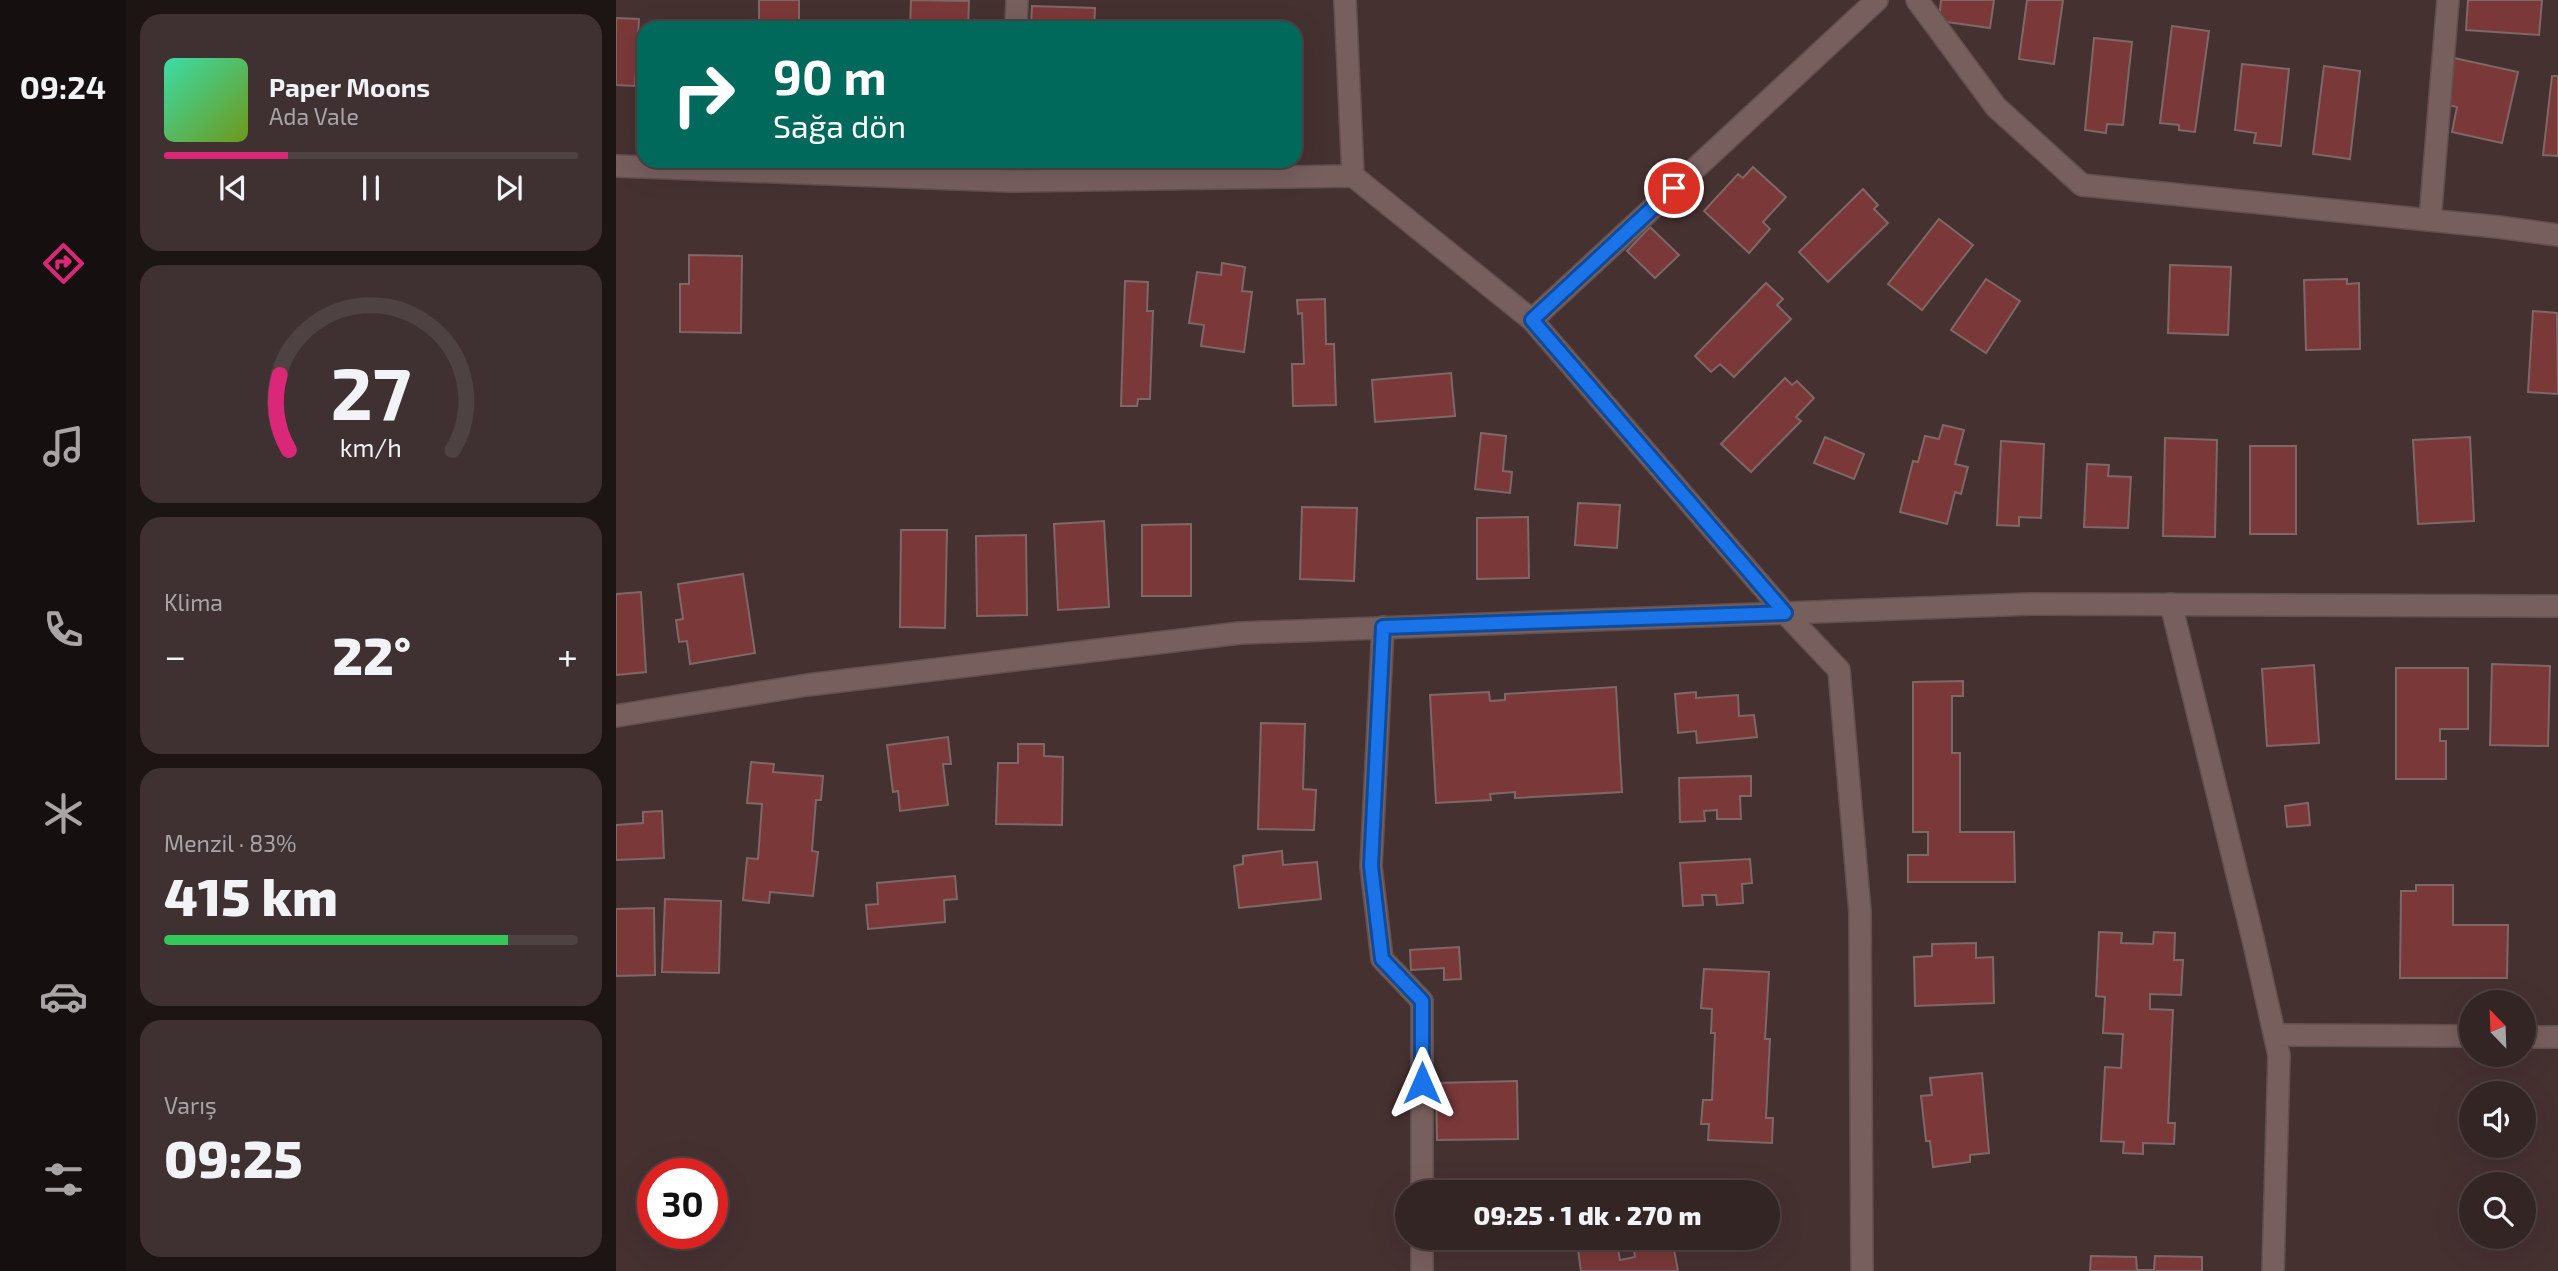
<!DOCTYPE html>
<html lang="tr">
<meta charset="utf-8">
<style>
:root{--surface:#342525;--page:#3f3132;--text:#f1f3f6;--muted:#a9a5a7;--line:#4e4242;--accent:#db2777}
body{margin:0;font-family:"Exo 2",sans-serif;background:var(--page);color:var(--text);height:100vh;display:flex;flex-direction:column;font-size:26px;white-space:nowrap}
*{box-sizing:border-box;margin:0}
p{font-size:23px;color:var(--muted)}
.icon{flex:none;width:38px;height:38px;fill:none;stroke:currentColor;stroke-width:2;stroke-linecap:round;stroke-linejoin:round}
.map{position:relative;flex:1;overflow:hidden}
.drawer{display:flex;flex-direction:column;gap:14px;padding:14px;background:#1d1414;width:490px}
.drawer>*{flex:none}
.banner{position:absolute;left:21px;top:21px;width:665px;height:147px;border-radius:21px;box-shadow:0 7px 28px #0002,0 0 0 2px var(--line);background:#00695c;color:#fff;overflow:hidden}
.needle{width:46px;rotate:337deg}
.controls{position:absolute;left:1843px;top:990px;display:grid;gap:14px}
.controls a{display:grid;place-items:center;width:77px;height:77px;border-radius:50%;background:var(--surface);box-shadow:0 7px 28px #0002,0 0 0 2px var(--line);font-size:35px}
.speed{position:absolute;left:21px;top:1158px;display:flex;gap:14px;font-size:35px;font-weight:700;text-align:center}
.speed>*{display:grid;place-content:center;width:91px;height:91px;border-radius:50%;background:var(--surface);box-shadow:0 7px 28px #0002,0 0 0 2px var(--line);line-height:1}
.speed .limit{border:10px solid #d22;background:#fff;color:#111}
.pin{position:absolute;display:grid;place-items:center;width:60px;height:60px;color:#fff;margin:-30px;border:4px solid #fff;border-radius:50%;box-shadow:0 2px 7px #0007}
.me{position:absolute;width:77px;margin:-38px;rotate:0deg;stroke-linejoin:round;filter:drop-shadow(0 0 5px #0008)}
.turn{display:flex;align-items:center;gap:24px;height:147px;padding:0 21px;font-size:32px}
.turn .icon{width:91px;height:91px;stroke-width:2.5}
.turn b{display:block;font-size:49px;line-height:60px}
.big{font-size:52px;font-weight:800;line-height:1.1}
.drawer .widget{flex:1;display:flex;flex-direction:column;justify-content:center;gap:10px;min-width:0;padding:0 24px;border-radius:21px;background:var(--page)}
.drawer .dial{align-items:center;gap:0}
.dial svg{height:182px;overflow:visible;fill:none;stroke:var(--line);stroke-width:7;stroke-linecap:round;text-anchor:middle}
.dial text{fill:var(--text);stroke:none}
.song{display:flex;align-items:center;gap:21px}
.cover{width:84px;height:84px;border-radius:10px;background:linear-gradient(135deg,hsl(160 70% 55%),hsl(80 70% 35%))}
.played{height:7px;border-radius:4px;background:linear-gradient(90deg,var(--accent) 30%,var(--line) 30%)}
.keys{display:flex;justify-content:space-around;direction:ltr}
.heat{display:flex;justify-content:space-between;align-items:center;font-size:38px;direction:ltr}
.charge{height:10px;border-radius:5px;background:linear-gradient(90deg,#34c759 83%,var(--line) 0)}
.trip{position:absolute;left:779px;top:1180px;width:385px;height:70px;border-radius:35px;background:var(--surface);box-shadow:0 7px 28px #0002,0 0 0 2px var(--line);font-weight:800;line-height:70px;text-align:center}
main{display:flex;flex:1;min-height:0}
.menu{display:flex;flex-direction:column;width:126px;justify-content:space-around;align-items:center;background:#150f0f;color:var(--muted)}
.menu .icon{width:49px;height:49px}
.menu .current{color:var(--accent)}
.menu b{font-size:32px;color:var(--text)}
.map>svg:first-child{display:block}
</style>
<main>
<nav class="menu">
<b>09:24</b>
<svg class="icon current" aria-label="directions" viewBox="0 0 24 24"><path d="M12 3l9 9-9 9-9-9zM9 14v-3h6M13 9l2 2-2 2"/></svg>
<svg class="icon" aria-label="music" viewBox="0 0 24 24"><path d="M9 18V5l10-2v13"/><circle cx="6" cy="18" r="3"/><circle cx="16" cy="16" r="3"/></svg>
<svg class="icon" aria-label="phone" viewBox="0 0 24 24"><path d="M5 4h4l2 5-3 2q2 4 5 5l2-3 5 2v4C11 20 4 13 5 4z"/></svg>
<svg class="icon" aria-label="climate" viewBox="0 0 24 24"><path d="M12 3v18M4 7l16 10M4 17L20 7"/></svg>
<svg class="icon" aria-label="car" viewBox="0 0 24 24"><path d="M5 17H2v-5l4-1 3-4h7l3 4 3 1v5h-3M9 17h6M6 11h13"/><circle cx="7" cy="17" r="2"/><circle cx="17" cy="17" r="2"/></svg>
<svg class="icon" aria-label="filters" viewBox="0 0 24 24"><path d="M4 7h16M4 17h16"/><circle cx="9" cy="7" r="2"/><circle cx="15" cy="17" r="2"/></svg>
</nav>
<section class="drawer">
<div class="widget">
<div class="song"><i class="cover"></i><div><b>Paper Moons</b><p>Ada Vale</p></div></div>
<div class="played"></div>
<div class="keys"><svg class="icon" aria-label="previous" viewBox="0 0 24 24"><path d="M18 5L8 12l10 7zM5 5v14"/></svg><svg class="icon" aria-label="pause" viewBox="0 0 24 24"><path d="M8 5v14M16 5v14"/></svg><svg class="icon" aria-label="next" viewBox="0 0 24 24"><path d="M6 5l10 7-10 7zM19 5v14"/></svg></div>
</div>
<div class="widget dial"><svg viewBox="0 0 100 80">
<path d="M14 69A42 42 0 1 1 86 69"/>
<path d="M14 69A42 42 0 0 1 10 36" stroke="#db2777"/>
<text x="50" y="56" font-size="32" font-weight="700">27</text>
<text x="50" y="72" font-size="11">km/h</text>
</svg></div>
<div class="widget"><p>Klima</p>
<div class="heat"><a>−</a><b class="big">22°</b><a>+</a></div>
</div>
<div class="widget"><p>Menzil · 83%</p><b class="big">415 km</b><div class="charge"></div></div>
<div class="widget"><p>Varış</p><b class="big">09:25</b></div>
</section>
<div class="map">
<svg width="1942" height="1271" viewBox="0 0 1942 1271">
<rect width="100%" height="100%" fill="#463131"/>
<g fill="#7a3839" stroke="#7f6766" stroke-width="2">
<rect x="143" y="0" width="40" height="28"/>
<path d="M 295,0 L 353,1 L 352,28 L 294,28 Z"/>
<path d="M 1325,0 L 1378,0 L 1374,28 L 1323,21 Z"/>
<path d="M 1411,0 L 1447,0 L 1438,64 L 1403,59 Z"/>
<path d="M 1852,0 L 1926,0 L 1923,35 L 1850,30 Z"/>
<path d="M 416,6 L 479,8 L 478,28 L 415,28 Z"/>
<path d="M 0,18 L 23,19 L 19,86 L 0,85 Z"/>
<path d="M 1556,26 L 1593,31 L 1579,132 L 1563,130 L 1563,125 L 1544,123 Z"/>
<path d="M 1478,38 L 1516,42 L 1507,125 L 1491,124 L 1490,133 L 1469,130 Z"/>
<path d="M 1838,58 L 1902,72 L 1886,143 L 1836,132 L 1841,107 L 1828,104 Z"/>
<path d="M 1626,64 L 1673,69 L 1665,146 L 1638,143 L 1640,133 L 1619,130 Z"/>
<path d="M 1708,66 L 1744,71 L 1734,159 L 1697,154 Z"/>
<path d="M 1936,76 L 1942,76 L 1942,156 L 1927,155 Z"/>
<path d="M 1137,167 L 1170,197 L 1147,222 L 1154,229 L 1133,253 L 1088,211 L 1122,174 L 1127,178 Z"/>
<path d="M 1247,189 L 1262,205 L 1258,209 L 1272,223 L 1212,282 L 1183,252 Z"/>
<path d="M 1323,219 L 1357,245 L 1306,310 L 1272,284 Z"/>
<path d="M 1034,227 L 1063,255 L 1039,278 L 1011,251 Z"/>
<path d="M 73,255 L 126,256 L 125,333 L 64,332 L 64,284 L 73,284 Z"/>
<path d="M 606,263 L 629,267 L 626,291 L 636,292 L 628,352 L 585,346 L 588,325 L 573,323 L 581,272 L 605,275 Z"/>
<path d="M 1554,265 L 1615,267 L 1612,335 L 1552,333 Z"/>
<path d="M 1370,279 L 1404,301 L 1370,353 L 1335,330 Z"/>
<path d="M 1731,279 L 1731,284 L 1743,283 L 1744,349 L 1690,350 L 1688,280 Z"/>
<path d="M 509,281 L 532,282 L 531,311 L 537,311 L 534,399 L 522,399 L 521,406 L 505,406 Z"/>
<path d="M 1150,283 L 1167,299 L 1161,305 L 1175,319 L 1118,377 L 1104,364 L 1095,372 L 1079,356 Z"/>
<path d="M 709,299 L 710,344 L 718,344 L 720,405 L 677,406 L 676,364 L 688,364 L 686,313 L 682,314 L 681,300 Z"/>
<path d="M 1917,311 L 1941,313 L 1942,394 L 1912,392 Z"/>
<path d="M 835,373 L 839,416 L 759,422 L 756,380 Z"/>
<path d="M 1169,378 L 1176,385 L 1181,381 L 1198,398 L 1180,417 L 1185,421 L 1135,472 L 1105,444 Z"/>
<path d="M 1327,425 L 1348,430 L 1339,464 L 1352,467 L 1345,494 L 1339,492 L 1331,524 L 1284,512 L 1297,461 L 1302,462 L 1309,436 L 1323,439 Z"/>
<path d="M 865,433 L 890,436 L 887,471 L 896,472 L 894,493 L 859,489 Z"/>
<path d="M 1209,437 L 1248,454 L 1238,479 L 1198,463 Z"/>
<path d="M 1854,437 L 1858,521 L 1802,524 L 1797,440 Z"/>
<path d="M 1549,438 L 1601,440 L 1599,537 L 1547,536 Z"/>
<path d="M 1385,441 L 1428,444 L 1425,518 L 1403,517 L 1403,526 L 1381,525 Z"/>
<rect x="1634" y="446" width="46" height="88"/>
<path d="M 1471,464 L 1493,465 L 1492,476 L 1515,477 L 1512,528 L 1468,527 Z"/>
<path d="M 962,503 L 1004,505 L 1001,548 L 959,545 Z"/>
<path d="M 686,507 L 741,508 L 738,581 L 684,579 Z"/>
<path d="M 912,517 L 913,578 L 861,579 L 861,518 Z"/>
<path d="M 488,521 L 493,607 L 442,610 L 438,524 Z"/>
<path d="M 575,524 L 575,596 L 526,596 L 526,525 Z"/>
<path d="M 285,530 L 331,530 L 329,628 L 284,627 Z"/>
<path d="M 410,535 L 411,615 L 361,616 L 360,536 Z"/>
<path d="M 127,574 L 139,653 L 74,664 L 71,641 L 63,642 L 60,620 L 67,619 L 62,584 Z"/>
<path d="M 25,592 L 30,672 L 0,675 L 0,594 Z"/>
<path d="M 1876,664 L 1934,666 L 1932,746 L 1874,745 Z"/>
<path d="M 1698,665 L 1703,743 L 1651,746 L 1646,669 Z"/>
<path d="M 1780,668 L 1852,668 L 1852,729 L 1824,729 L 1824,741 L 1830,741 L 1830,779 L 1780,779 Z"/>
<path d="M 1347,681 L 1347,696 L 1336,696 L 1336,753 L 1344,753 L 1344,832 L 1398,832 L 1399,882 L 1292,882 L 1292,855 L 1312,855 L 1312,832 L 1297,832 L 1297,682 Z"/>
<path d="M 1000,687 L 1006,792 L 899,798 L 899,792 L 874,794 L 875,800 L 820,803 L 814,695 L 873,692 L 874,701 L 889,700 L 889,694 Z"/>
<path d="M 1080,692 L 1080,698 L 1122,695 L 1123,716 L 1138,715 L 1141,737 L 1081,743 L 1080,731 L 1062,733 L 1059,694 Z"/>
<path d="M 645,723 L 689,724 L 687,789 L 700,790 L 698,830 L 642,829 Z"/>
<path d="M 332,737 L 335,764 L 327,764 L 332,805 L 284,811 L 282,791 L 277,792 L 271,745 Z"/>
<path d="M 402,744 L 428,744 L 428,756 L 447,757 L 446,825 L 380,824 L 382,763 L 402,763 Z"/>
<path d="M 135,762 L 158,764 L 157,772 L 207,776 L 205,800 L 200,800 L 196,851 L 202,852 L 197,896 L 154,892 L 153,903 L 127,900 L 131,858 L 142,859 L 146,804 L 131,803 Z"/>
<path d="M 1135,776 L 1135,796 L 1124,796 L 1125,819 L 1101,819 L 1101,810 L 1088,811 L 1089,821 L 1064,822 L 1063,778 Z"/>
<path d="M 1692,803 L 1694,825 L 1671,827 L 1669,806 Z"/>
<path d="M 46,811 L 48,858 L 0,860 L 0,825 L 27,823 L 27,812 Z"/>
<path d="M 666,851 L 667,865 L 701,862 L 705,899 L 623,908 L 618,866 L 627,864 L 627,856 Z"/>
<path d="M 1134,859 L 1136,883 L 1126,884 L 1127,903 L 1101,905 L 1100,895 L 1086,895 L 1087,905 L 1067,906 L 1064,863 Z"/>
<path d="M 339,876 L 341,899 L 328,900 L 329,922 L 252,929 L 250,905 L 262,904 L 261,883 Z"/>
<path d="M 1800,885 L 1837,885 L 1837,925 L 1892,925 L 1891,978 L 1784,978 L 1785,891 L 1800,891 Z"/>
<path d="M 49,899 L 105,901 L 103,973 L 46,972 Z"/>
<path d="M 38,908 L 39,975 L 0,976 L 0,909 Z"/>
<path d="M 1483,932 L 1506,933 L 1505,943 L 1537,944 L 1538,932 L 1559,933 L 1558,960 L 1567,960 L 1565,995 L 1534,994 L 1534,1009 L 1557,1010 L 1552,1123 L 1559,1123 L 1558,1144 L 1527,1143 L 1527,1154 L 1507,1153 L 1508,1142 L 1485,1141 L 1489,1067 L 1505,1068 L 1507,1034 L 1487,1033 L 1489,997 L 1480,996 Z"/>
<path d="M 1360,943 L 1360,958 L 1377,957 L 1378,1003 L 1299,1006 L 1298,957 L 1316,956 L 1316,944 Z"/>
<path d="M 843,947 L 845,979 L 828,980 L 828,968 L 795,970 L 794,950 Z"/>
<path d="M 1088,969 L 1153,972 L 1149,1039 L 1154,1039 L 1150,1118 L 1157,1118 L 1156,1143 L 1092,1140 L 1093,1124 L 1085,1124 L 1087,1100 L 1096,1100 L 1099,1033 L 1095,1033 L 1096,1009 L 1085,1008 Z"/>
<path d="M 1366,1073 L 1373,1153 L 1354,1155 L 1354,1162 L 1317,1167 L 1314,1141 L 1310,1141 L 1305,1096 L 1316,1095 L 1314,1078 Z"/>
<path d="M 901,1081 L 902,1139 L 821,1140 L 820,1083 Z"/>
<path d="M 1039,1241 L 1040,1247 L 1057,1244 L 1062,1271 L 965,1271 L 962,1250 L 1001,1243 L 1004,1260 L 1019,1257 L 1017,1245 Z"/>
<path d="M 1475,1256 L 1520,1257 L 1521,1270 L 1538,1270 L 1539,1256 L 1586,1257 L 1586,1271 L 1474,1271 Z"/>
</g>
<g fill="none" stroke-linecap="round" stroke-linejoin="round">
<defs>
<g id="minor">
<path d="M 729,0 L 737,176"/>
<path d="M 1301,0 L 1380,107 L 1466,185 L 1882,227 L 1942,235"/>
<path d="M 400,28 L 401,0"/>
<path d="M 0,166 L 394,181 L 737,176 L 916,320 L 1169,613 L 1223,670 L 1244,912 L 1246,1271"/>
<path d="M 1814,220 L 1832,0"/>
<path d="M 916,320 L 1261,0"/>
<path d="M 1555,604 L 1637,939 L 1663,1055 L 1657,1271"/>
<path d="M 767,627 L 755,866 L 766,959 L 806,1001 L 806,1192"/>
<path d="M 0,716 L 191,685 L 624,633 L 1414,604 L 1942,606"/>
<path d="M 1659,1035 L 1855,1036"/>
<path d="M 1908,1037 L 1942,1037"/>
<path d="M 806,1271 L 806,1237"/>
</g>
</defs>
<use href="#minor" stroke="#62504f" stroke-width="24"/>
<use href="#minor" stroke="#775f5e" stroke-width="21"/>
</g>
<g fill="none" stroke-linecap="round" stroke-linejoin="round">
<defs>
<path id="route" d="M 806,1083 L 806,1001 L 766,959 L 755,866 L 767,627 L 1169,613 L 916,320 L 1058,188"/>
</defs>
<use href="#route" stroke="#114b97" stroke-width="18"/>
<use href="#route" stroke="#1a73e8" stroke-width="12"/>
</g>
</svg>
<div class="controls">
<a><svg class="needle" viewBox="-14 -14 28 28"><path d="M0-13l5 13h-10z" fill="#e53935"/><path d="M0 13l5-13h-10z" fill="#a9a5a7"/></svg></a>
<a><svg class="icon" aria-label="sound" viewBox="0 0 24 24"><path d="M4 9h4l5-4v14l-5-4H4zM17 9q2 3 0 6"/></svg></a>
<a><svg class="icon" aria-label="search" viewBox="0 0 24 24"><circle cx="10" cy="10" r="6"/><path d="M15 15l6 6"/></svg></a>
</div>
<div class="speed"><div class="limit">30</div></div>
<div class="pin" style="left:1058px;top:188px;background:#d93025"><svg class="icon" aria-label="arrive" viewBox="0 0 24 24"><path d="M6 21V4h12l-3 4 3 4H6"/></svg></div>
<svg class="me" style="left:806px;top:1083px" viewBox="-20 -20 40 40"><path d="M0-17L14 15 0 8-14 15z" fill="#1a73e8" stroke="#fff" stroke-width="4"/></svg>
<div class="trip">09:25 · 1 dk · 270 m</div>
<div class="banner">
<div class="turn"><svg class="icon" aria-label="right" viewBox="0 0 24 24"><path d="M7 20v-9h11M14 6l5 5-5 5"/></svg><div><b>90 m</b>Sağa dön</div></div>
</div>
</div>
</main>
